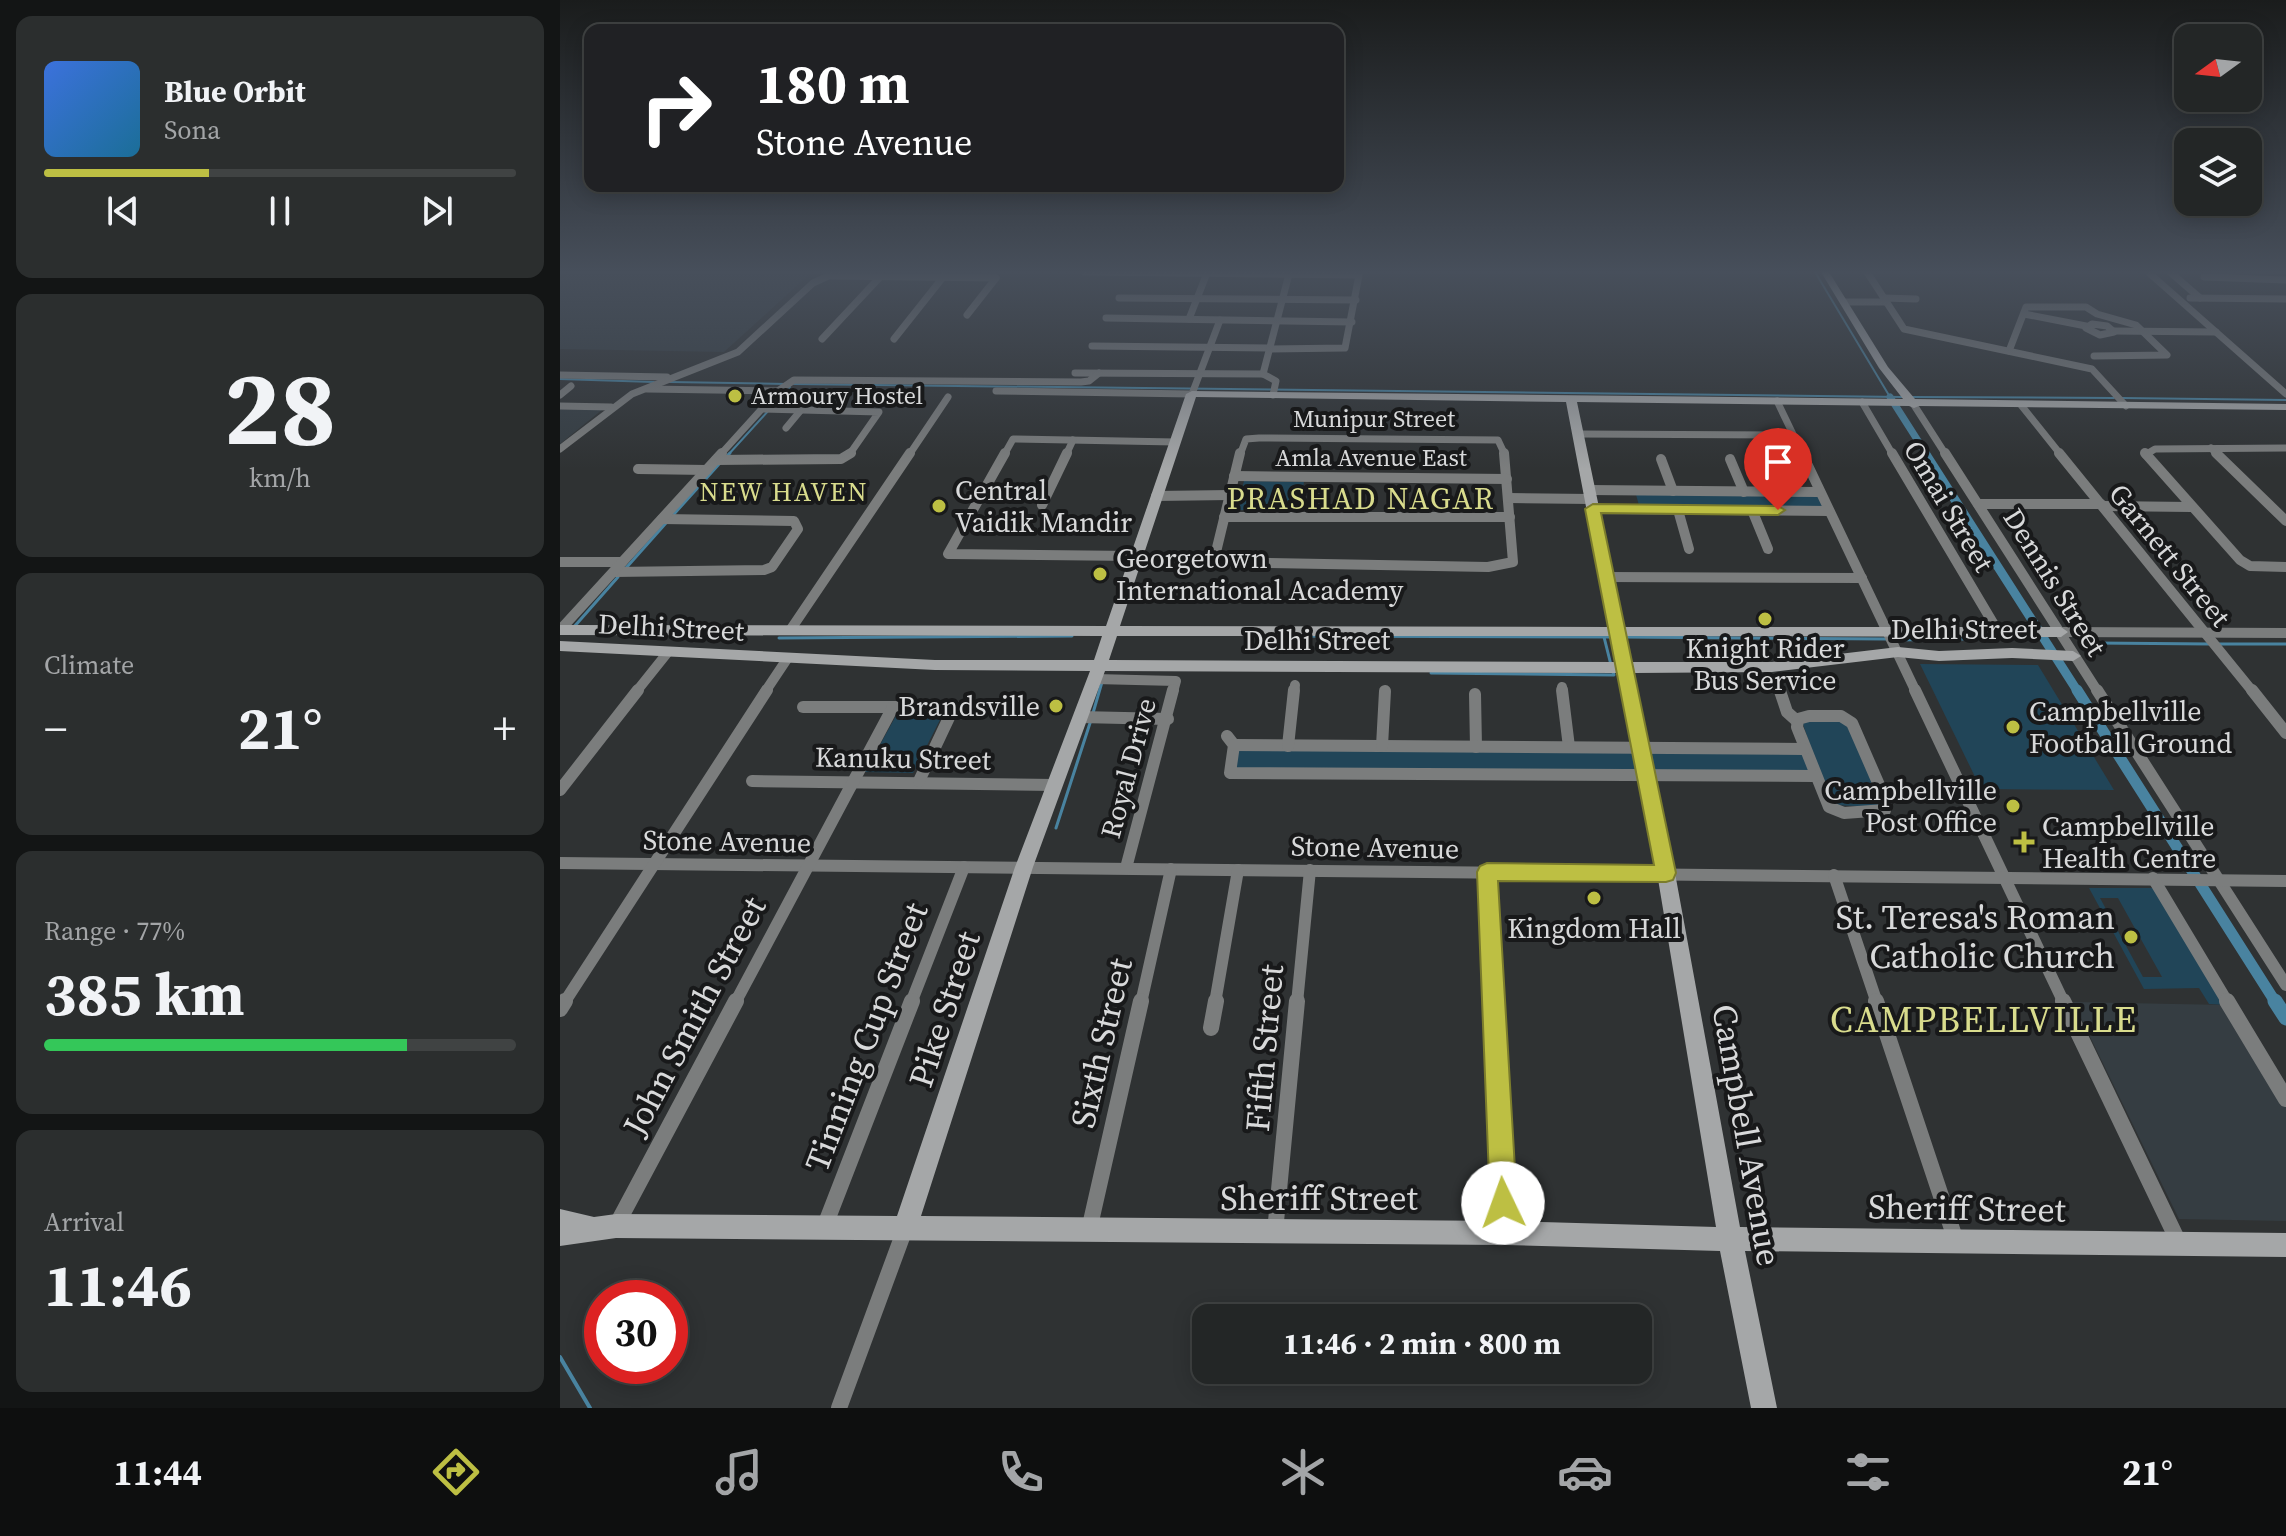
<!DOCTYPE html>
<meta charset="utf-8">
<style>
:root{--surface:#232626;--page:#2b2e2e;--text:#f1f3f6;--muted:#a3a5a7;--line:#404343;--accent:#bdbf43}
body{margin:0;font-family:"Source Serif 4",serif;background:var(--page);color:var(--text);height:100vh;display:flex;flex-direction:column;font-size:30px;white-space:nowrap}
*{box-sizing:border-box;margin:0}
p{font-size:26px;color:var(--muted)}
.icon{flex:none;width:44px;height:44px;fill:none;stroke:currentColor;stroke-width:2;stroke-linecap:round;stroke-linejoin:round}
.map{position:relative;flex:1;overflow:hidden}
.side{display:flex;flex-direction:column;gap:16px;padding:16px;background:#131515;width:560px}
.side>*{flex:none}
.hud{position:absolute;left:24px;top:24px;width:760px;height:168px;border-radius:16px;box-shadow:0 4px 20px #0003,0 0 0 2px var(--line);background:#202124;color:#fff;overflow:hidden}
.needle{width:52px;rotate:255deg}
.fabs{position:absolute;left:1614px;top:24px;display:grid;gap:16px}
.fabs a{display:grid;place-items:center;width:88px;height:88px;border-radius:16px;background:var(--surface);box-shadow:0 4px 20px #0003,0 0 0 2px var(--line);font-size:40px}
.speed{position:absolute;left:24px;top:1280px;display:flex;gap:16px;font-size:40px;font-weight:700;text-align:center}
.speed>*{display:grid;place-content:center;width:104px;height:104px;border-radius:50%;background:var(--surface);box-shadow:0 4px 20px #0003,0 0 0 2px var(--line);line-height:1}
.speed .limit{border:12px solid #d22;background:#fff;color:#111}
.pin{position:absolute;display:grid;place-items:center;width:68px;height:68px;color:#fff;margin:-82px -34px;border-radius:50% 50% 50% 0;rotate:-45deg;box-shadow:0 0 8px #0007}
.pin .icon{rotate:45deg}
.me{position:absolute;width:88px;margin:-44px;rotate:357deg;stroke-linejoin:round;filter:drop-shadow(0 0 6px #0008)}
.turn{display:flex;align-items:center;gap:28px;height:168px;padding:0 40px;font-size:36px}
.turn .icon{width:104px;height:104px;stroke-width:2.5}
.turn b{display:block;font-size:56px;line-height:68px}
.big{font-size:60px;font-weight:700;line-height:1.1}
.side .card{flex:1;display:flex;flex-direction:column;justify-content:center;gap:12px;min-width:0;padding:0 28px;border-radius:16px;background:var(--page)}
.side .dial{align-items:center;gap:0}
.dial b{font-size:104px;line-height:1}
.song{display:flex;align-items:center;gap:24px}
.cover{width:96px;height:96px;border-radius:12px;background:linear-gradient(135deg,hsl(220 70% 55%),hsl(200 70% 35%))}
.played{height:8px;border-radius:4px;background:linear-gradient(90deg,var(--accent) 35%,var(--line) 35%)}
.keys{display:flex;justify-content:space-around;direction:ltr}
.heat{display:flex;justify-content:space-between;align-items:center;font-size:44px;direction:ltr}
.charge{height:12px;border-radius:6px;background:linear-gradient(90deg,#34c759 77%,var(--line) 0)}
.trip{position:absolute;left:632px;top:1304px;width:460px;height:80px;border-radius:16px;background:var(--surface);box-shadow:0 4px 20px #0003,0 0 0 2px var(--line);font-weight:700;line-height:80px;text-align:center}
.menu{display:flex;height:128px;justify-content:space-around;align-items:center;background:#0e0f0f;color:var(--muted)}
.menu .icon{width:56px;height:56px}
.menu .current{color:var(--accent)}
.menu b{font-size:36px;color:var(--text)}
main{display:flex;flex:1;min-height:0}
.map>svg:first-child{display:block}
</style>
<main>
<section class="side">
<div class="card">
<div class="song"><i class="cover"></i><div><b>Blue Orbit</b><p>Sona</p></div></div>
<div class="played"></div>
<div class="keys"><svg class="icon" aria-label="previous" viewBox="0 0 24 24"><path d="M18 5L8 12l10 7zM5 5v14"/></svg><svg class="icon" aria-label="pause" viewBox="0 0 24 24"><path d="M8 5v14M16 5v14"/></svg><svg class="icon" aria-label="next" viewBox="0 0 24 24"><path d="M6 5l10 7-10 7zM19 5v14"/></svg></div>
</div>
<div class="card dial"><b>28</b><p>km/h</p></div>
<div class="card"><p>Climate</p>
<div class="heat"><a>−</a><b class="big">21°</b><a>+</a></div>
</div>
<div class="card"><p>Range · 77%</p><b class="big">385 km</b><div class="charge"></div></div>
<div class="card"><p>Arrival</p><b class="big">11:46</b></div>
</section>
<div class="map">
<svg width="1726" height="1408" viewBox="0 0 1726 1408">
<rect width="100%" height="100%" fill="#2f3233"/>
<g fill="#353d42">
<path d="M 11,272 L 125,272 L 251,273 L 164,352 L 0,349 L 0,279 Z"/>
<path d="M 0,409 L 43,409 L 0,444 Z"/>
<path d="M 1513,1002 L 1666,1005 L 1726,1106 L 1726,1221 L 1619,1219 Z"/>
</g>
<g fill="#214558" fill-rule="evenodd">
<path d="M 684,481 L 744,482 L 739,511 L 676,510 Z"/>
<path d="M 1075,491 L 1260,492 L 1269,511 L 1080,509 Z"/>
<path d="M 1360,664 L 1478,665 L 1554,790 L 1421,789 Z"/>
<path d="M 338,712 L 384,712 L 353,773 L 305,772 Z"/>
<path d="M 1249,720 L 1286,722 L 1321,803 L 1317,807 L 1273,805 L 1258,771 L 675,770 L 678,748 L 1252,751 L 1243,724 Z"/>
<path d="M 1529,888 L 1596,888 L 1666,1005 L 1649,1004 L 1639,988 L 1584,989 ZM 1540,898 L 1558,898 L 1602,977 L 1583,977 Z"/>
</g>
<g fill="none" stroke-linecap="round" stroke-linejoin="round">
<g stroke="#4983a0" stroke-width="2">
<path d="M 1255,272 L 1330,397"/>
<path d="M 0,379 L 94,382"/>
<path d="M 110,382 L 226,384"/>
<path d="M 234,384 L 1342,397"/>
<path d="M 1350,397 L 1554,398"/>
<path d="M 1562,398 L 1726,400"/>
<path d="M 168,455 L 230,387"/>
</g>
<g stroke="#4983a0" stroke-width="3">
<path d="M 165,458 L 170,453"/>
<path d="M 114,514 L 160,463"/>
<path d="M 66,568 L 106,523"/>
<path d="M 13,628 L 58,577"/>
<path d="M 707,636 L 1052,637"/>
<path d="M 1044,637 L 1051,665"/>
<path d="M 1063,637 L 1328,639"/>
<path d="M 219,638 L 512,636"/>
<path d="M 1335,640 L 1483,638"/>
<path d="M 1535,643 L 1651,644"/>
<path d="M 1658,644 L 1726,644"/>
<path d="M 871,673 L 1054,675 L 1053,672"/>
<path d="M 533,713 L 542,682"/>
<path d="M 496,828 L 531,720"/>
</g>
<path stroke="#4983a0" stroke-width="4" d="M 0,1357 L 30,1408"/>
<path stroke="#4983a0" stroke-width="7" d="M 1330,397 L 1367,455"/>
<path stroke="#4983a0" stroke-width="9" d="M 1365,453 L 1518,692"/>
<path stroke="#4983a0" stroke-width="11" d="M 1517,690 L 1716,1003"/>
<path stroke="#4983a0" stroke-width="15" d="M 1715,1001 L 1726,1018"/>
<g stroke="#7b7d7d" stroke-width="7">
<path d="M 525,272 L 799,275 L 785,348 L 709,349"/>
<path d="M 1307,272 L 1344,329 L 1532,369 L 1566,406"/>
<path d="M 1588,272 L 1726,394"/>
<path d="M 1610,272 L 1640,298"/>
<path d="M 271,276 L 436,278"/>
<path d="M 1644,277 L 1726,280"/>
<path d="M 559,298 L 796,300"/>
<path d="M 1324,298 L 1356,299"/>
<path d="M 1630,298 L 1726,299"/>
<path d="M 1284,302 L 1326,302"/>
<path d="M 1464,314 L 1526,326"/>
<path d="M 407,315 L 436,278"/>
<path d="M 546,318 L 792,322"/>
<path d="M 629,319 L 647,273"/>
<path d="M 1532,324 L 1547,326 L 1554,332 L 1540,335 L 1526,328 Z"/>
<path d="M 1554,331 L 1656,332"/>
<path d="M 262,339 L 321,276"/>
<path d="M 334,339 L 384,276"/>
<path d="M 532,346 L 709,348"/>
<path d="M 1449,351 L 1466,307 L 1526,307 L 1537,314 L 1576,325 L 1607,355 L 1534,356"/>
<path d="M 515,373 L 703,374 L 716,381 L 713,395"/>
<path d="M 703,374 L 729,274"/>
<path d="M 0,375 L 107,377"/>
<path d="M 87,389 L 218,391"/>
<path d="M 436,391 L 632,394 L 660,320"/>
<path d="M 0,395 L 11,386"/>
<path d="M 1217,401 L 1243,455"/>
<path d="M 1302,402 L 1333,455"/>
<path d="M 1354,405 L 1386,455"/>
<path d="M 1461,405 L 1501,455"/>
<path d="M 0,406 L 51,407"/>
<path d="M 203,409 L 319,412 L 289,455"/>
<path d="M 226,428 L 241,410"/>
<path d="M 1018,434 L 1233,435"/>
<path d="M 1651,448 L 1658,455"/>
<path d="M 0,449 L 72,394 L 178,352 L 253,283 L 277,272"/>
<path d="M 160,455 L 218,391 L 234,380 L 521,382 L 529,381 L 539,373"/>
<path d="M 349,455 L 388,397"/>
<path d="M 444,455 L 453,439 L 615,442"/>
<path d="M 506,455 L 513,440"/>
<path d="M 680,455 L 686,439 L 699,438 L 938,440 L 945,455"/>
<path d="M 1585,455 L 1595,449 L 1726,448"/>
</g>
<g stroke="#7b7d7d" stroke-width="10">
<path d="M 445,453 L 388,554 L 575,556"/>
<path d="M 680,453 L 655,556 L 659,562 L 928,567 L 953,562 L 944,453"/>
<path d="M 1242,453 L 1356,692"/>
<path d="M 1332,453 L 1439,633"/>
<path d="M 1385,453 L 1538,692"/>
<path d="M 1499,453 L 1693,692"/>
<path d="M 1585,453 L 1680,560 L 1690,566 L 1726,567"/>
<path d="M 1656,453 L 1726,521"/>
<path d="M 1101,459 L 1113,491"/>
<path d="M 1170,459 L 1184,492"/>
<path d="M 156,460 L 281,459 L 291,453"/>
<path d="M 78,469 L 147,470"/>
<path d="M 674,476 L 947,479"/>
<path d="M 1029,490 L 1260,492"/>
<path d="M 596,496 L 670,495"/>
<path d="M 949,498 L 1031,499"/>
<path d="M 1418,504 L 1541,504"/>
<path d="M 482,505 L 507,453"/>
<path d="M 1543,506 L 1631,507"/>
<path d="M 1033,509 L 1269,511"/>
<path d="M 1118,510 L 1129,549"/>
<path d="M 1192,510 L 1208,549"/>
<path d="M 664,517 L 950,517"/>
<path d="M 0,562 L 62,562"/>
<path d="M 54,572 L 204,570 L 212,567 L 238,529 L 234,521 L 102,519"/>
<path d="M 1046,577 L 1302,578"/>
<path d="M 231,629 L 350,453"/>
<path d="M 0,630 L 162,453"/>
<path d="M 1501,632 L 1726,633"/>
<path d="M 535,679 L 616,681 L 613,692"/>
<path d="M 1002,687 L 1003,692"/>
<path d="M 76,692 L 108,652"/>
<path d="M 205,692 L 227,659"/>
<path d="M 734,692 L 735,685"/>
</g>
<g stroke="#7b7d7d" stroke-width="12">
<path d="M 1002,690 L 1009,747"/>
<path d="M 1355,690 L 1504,1003"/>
<path d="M 1537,690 L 1726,985"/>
<path d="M 1692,690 L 1726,733"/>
<path d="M 1220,691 L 1227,712 L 1237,721"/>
<path d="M 915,694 L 916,747"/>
<path d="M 243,707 L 448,707"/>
<path d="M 1249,716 L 1281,716 L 1292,723 L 1326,801 L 1325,810 L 1284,813 L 1269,807 L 1237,727 L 1238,719 Z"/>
<path d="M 520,717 L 608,719"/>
<path d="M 667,736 L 674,745 L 670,773 L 1255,776"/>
<path d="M 674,745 L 1244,749"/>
<path d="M 728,746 L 734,690"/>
<path d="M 822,746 L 825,691"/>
<path d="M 192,781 L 494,785"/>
<path d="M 359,781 L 394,707"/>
<path d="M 0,790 L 78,690"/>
<path d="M 0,863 L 1726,881"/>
<path d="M 566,868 L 613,690"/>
<path d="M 927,872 L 934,1003"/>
<path d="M 1274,875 L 1317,1003"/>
<path d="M 1593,878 L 1668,1003"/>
<path d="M 4,1003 L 207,690"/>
<path d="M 175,1003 L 333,707"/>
<path d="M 351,1003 L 404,867"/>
<path d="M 581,1003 L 611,869"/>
<path d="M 655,1003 L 678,870"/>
<path d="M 737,1003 L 750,870"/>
</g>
<g stroke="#7b7d7d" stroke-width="16">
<path d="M 933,1001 L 945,1233"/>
<path d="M 1316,1001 L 1396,1241"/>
<path d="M 1503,1001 L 1619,1243"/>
<path d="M 1667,1001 L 1726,1099"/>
<path d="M 0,1009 L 5,1001"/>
<path d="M 651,1028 L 656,1001"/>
<path d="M 56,1226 L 176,1001"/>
<path d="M 264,1228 L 352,1001"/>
<path d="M 529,1230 L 581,1001"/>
<path d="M 715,1232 L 737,1001"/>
<path d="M 279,1408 L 345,1229"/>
</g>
<path fill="#a5a7a8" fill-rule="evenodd" d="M 1261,272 L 1269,272 L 1328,367 L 1355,399 L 1726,404 L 1726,410 L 1359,406 L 1354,408 L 1349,406 L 1017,402 L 1064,627 L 1501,627 L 1508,632 L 1501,637 L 1066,636 L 1071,662 L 1212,662 L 1338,647 L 1379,651 L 1452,648 L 1513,651 L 1521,656 L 1513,661 L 1452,658 L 1379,661 L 1338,657 L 1212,672 L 1074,673 L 1115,873 L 1180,1227 L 1726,1233 L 1726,1257 L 1185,1251 L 1217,1408 L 1191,1408 L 1160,1251 L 945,1245 L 56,1238 L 0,1246 L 0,1209 L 34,1217 L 56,1214 L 337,1216 L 455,867 L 530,671 L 375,670 L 0,651 L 0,641 L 375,660 L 534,660 L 542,636 L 0,635 L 0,625 L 546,626 L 626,394 L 632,391 L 1343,399 L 1319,368 ZM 636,397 L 1006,402 L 1049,627 L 560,626 ZM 557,636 L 1051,636 L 1056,662 L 549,660 ZM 545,671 L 1058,673 L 1097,873 L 1156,1227 L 945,1221 L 361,1216 L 473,867 Z"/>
</g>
<linearGradient id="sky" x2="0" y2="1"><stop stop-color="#1a1c1c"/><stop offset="0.58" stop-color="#474f5b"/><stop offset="1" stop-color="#474f5b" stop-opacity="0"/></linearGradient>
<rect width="1726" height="469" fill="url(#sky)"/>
<path fill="#bdbf43" stroke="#7b7c2c" stroke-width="2" d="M 1033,504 L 1218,506 L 1225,510 L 1218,515 L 1041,513 L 1116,873 L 1113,880 L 1106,882 L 938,881 L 957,1203 L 953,1213 L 943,1217 L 934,1213 L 930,1203 L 917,872 L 920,866 L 927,863 L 1094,865 L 1025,509 Z"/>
<g fill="#bdbf43" stroke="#18191a" stroke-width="3">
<circle cx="175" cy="396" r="8"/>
<circle cx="379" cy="506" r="8"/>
<circle cx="540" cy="574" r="8"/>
<circle cx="1205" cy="619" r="8"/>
<circle cx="496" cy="706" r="8"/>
<circle cx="1453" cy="727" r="8"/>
<circle cx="1453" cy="806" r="8"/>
<path d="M1460 830h8v8h8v8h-8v8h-8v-8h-8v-8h8z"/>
<circle cx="1034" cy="898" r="8"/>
<circle cx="1571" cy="937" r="8"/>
</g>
<g text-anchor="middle" stroke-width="8" stroke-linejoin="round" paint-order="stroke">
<g font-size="24" fill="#d8d9da" stroke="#18191a" text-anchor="start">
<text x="191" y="404">Armoury Hostel</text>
</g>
<g font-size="24" fill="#d8d9da" stroke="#18191a">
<text x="814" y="427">Munipur Street</text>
<text x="811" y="466">Amla Avenue East</text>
</g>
<g font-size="26" letter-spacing="2" fill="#d9dc8d" stroke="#18191a">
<text x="224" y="501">NEW HAVEN</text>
</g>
<g font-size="28" fill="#d8d9da" stroke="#18191a" text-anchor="start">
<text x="395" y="500">Central<tspan x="395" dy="32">Vaidik Mandir</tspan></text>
<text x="556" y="568">Georgetown<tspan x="556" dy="32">International Academy</tspan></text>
<text x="1205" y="658" text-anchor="middle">Knight Rider<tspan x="1205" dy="32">Bus Service</tspan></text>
<text x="480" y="716" text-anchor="end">Brandsville</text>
<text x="1469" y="721">Campbellville<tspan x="1469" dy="32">Football Ground</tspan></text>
<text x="1437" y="800" text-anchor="end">Campbellville<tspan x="1437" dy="32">Post Office</tspan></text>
<text x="1482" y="836">Campbellville<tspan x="1482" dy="32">Health Centre</tspan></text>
<text x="1034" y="938" text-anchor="middle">Kingdom Hall</text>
</g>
<g font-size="28" fill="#d8d9da" stroke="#18191a">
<text transform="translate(1389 506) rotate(59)" y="10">Omai Street</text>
<text transform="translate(1610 555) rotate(51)" y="10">Garnett Street</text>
<text transform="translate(1495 582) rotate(58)" y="10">Dennis Street</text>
<text transform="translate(111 627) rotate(3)" y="10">Delhi Street</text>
<text x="1404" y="639">Delhi Street</text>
<text x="757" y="650">Delhi Street</text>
<text transform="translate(343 758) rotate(1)" y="10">Kanuku Street</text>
<text transform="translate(568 768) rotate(-75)" y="10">Royal Drive</text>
<text transform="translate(167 841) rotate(1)" y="10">Stone Avenue</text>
<text transform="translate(815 847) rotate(1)" y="10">Stone Avenue</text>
</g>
<g font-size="30" letter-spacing="2" fill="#d9dc8d" stroke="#18191a">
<text x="801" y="509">PRASHAD NAGAR</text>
</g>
<g font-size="34" fill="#d8d9da" stroke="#18191a" text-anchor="end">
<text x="1555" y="929">St. Teresa's Roman<tspan x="1555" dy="39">Catholic Church</tspan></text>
</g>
<g font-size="34" fill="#d8d9da" stroke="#18191a">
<text transform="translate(384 1009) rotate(-72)" y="12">Pike Street</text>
<text transform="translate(134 1016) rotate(-62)" y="12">John Smith Street</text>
<text transform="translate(306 1037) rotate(-69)" y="12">Tinning Cup Street</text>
<text transform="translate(541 1043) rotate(-77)" y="12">Sixth Street</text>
<text transform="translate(704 1048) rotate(-85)" y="12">Fifth Street</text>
<text transform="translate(1187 1135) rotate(80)" y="12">Campbell Avenue</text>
<text x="759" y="1210">Sheriff Street</text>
<text transform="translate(1407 1208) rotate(1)" y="12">Sheriff Street</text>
</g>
<g font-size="36" letter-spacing="2" fill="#d9dc8d" stroke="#18191a">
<text x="1424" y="1032">CAMPBELLVILLE</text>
</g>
</g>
</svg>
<div class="fabs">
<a><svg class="needle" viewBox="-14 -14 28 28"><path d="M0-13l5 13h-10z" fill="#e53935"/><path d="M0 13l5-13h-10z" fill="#a3a5a7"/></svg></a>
<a><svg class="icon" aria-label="layers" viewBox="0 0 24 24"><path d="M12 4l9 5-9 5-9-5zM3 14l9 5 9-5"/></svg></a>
</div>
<div class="speed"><div class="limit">30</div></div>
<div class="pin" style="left:1218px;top:510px;background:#d93025"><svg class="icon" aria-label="arrive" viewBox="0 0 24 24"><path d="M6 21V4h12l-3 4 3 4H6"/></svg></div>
<svg class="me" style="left:943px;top:1203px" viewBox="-20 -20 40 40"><circle r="19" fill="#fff"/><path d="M0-13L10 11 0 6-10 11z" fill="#bdbf43"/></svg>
<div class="trip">11:46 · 2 min · 800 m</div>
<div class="hud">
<div class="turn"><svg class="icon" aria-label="right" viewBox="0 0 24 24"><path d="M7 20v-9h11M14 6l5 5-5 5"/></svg><div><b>180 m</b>Stone Avenue</div></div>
</div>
</div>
</main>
<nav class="menu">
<b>11:44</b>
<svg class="icon current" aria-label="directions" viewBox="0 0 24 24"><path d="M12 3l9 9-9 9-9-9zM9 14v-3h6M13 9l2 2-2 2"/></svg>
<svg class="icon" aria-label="music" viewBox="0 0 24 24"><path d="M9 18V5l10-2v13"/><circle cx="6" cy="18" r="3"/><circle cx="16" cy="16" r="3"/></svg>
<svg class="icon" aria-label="phone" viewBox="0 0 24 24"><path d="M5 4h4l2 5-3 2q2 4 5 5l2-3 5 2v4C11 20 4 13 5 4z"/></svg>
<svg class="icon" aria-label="climate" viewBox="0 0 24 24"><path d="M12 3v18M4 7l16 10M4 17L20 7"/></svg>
<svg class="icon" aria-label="car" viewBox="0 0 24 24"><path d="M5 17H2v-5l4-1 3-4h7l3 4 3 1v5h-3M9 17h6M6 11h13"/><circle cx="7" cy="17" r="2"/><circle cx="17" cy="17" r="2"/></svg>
<svg class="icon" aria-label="filters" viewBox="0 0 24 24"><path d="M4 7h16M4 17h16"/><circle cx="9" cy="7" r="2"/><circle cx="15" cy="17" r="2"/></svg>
<b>21°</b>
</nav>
